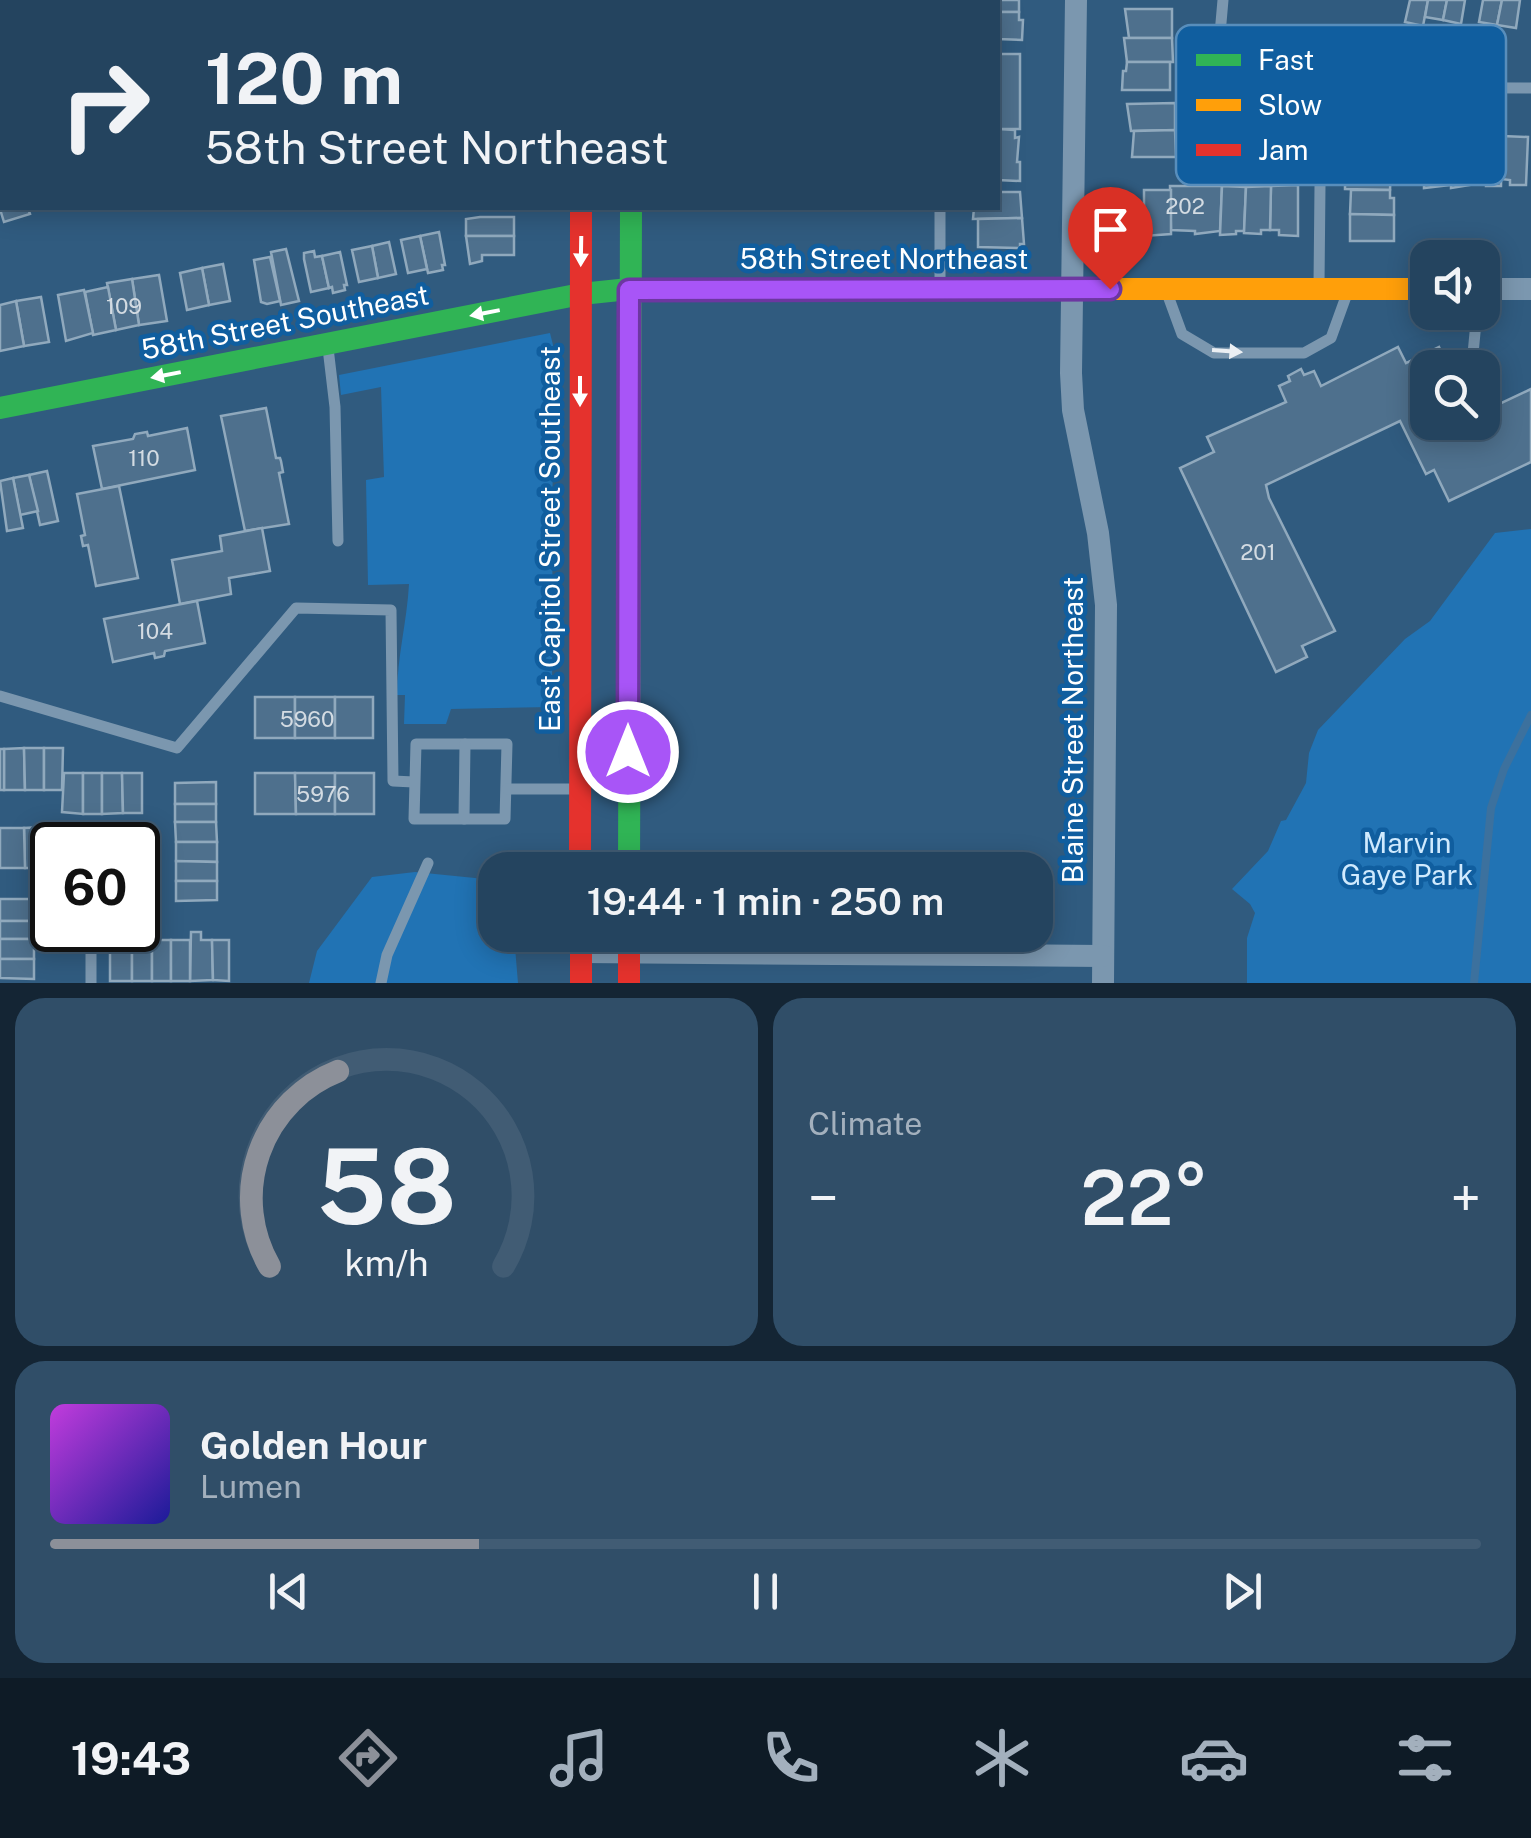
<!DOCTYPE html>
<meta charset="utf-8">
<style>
:root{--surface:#24445f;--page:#304e68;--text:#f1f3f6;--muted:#a3b0bd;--line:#415c74;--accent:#8c9099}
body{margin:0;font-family:"Public Sans",sans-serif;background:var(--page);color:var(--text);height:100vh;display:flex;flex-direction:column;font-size:38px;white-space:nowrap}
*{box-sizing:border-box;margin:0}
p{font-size:32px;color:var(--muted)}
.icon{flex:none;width:55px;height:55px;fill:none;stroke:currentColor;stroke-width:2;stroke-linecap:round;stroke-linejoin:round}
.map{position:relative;height:983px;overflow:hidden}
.details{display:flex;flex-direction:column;gap:15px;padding:15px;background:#142534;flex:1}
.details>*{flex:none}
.guide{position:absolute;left:0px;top:0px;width:1000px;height:210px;box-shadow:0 5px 25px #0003,0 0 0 2px var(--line);background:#24445f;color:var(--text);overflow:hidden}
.fabs{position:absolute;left:1410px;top:240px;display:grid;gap:20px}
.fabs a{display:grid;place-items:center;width:90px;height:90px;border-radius:20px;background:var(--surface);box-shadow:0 5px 25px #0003,0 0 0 2px var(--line);font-size:50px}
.speed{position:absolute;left:30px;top:822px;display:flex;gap:20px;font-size:50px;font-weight:700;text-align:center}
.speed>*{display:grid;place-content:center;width:130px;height:130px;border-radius:50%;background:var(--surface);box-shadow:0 5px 25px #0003,0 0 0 2px var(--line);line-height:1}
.speed .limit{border:5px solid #111;border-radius:15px;background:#fff;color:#111}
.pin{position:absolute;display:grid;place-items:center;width:85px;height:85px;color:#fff;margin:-102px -42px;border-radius:50% 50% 50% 0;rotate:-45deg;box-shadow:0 0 10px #0007}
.pin .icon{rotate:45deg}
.me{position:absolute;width:110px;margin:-55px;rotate:0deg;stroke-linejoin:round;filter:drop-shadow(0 0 8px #0008)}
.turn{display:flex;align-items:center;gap:35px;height:210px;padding:0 40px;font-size:45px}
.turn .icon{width:130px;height:130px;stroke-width:2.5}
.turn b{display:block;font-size:70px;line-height:85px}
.big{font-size:75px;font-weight:600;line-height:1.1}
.details .tile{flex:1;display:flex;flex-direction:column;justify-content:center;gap:15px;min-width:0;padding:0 35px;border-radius:30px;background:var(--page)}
.details .dial{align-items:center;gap:0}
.dial svg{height:260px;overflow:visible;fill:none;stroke:var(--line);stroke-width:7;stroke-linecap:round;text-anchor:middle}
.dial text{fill:var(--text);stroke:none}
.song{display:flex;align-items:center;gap:30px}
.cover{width:120px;height:120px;border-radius:15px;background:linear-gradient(135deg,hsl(290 70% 55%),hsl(240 70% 35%))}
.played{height:10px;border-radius:5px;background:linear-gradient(90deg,var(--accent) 30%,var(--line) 30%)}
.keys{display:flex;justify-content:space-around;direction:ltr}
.heat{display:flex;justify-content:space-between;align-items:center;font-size:55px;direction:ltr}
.details .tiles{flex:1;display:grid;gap:15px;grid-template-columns:1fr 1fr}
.tile:last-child{grid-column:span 2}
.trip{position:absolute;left:478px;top:852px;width:575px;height:100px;border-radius:30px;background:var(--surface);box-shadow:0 5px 25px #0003,0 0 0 2px var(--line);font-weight:600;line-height:100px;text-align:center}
.tab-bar{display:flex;height:160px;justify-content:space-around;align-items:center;background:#0e1b26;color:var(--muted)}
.tab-bar .icon{width:70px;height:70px}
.tab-bar .selected{color:var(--accent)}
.tab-bar b{font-size:45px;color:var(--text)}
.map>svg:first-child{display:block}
</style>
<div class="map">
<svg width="1531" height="983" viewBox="0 0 1531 983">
<rect width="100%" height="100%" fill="#305b7f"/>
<g fill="#2173b4">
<path d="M 550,333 L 553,345 L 552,707 L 451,709 L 446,724 L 404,724 L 405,695 L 397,695 C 397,657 407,622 409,584 L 368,585 L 366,480 L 384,477 L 381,387 L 341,395 L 339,375 Z"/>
<path d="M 1531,529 L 1531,983 L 1247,983 L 1247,938 L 1255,913 L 1250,904 L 1232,889 L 1268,851 L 1281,821 L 1286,820 L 1306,783 L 1309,753 L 1318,730 L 1405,639 L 1430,621 L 1495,533 Z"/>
<path d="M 415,872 L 495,880 L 495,935 L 514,935 L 518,983 L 309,983 L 317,951 L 372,877 Z"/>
</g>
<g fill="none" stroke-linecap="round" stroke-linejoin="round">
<path stroke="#3c719e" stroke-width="8" d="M 1474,983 L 1491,808 L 1504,769 L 1531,715"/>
</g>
<g fill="#4e708d" stroke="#90a9bd" stroke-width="2.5">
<path d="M 975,0 L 1019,0 L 1019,12 L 998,12 L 998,2 Z"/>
<path d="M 1410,0 L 1428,0 L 1423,26 L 1405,22 Z"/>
<path d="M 1428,0 L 1447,0 L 1443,20 L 1425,17 Z"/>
<path d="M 1447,0 L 1465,0 L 1461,24 L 1443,20 Z"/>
<path d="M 1483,0 L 1502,0 L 1497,25 L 1479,22 Z"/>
<path d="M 1502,0 L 1520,0 L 1516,28 L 1497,25 Z"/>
<path d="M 1125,9 L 1172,9 L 1172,38 L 1129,38 Z"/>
<path d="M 998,12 L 1019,12 L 1019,20 L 1023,20 L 1022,40 L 998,39 Z"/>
<path d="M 1124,38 L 1172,38 L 1173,62 L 1127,62 Z"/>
<rect x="998" y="54" width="22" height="75"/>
<path d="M 1127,62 L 1170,62 L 1170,90 L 1122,90 L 1123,71 L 1126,71 Z"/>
<path d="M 1175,103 L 1175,130 L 1131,131 L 1127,104 Z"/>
<path d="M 998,129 L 1015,130 L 1015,138 L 1019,137 L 1017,162 L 1020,162 L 1020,181 L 998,180 Z"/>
<path d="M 1175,130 L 1176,157 L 1132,157 L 1134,131 Z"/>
<path d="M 1476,136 L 1502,136 L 1501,186 L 1486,186 L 1486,182 L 1476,181 Z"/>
<path d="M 1502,136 L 1528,137 L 1526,185 L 1510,185 L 1510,180 L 1501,179 Z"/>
<path d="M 1424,140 L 1452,141 L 1451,185 L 1424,188 Z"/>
<path d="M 1476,140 L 1476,184 L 1451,188 L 1452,141 Z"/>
<path d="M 1345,165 L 1391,167 L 1390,190 L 1345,189 Z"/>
<path d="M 0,171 L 2,171 L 2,208 L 28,208 L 30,214 L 4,222 L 0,209 Z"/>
<path d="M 1298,185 L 1298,236 L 1279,235 L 1279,230 L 1270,230 L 1271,186 Z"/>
<path d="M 1170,186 L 1222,186 L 1220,231 L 1195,234 L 1195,231 L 1171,230 Z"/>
<path d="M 1222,186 L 1246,187 L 1244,231 L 1236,231 L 1236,234 L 1220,235 Z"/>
<path d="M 1271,186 L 1270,230 L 1261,230 L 1261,234 L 1244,233 L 1246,187 Z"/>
<path d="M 1144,190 L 1171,190 L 1171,234 L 1144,236 Z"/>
<path d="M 1351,190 L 1390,190 L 1390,198 L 1394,198 L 1394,215 L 1350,214 Z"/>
<path d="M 998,192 L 1020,192 L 1022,218 L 973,219 L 974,208 L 998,208 Z"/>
<path d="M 1350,214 L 1394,215 L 1394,241 L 1350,241 Z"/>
<path d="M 480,217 L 514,217 L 514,236 L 466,236 L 466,219 Z"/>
<path d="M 1022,218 L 1024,244 L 1020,244 L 1020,248 L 978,247 L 978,219 Z"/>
<path d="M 439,232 L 445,265 L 442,265 L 443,270 L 428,273 L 420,236 Z"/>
<path d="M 420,236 L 427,269 L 408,273 L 401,240 Z"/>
<path d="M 466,236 L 514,236 L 514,255 L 482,255 L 482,261 L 470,264 Z"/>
<path d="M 389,242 L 396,274 L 378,278 L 372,246 Z"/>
<path d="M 372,246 L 378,278 L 359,282 L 352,250 Z"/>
<path d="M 286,249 L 299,301 L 281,305 L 271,252 Z"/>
<path d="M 314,251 L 315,257 L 322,256 L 329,288 L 311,292 L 304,259 L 304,253 Z"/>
<path d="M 340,252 L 347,285 L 344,285 L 345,290 L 333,293 L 332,287 L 329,288 L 322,256 Z"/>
<path d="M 270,257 L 280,301 L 267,304 L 261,302 L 254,260 Z"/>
<path d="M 223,264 L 230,301 L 209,305 L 202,268 Z"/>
<path d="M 202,268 L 209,305 L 187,310 L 180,273 Z"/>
<path d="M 159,275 L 167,321 L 139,325 L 132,279 Z"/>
<path d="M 132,279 L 139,325 L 116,330 L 107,283 Z"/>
<path d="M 108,287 L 116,330 L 93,335 L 85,292 Z"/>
<path d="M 84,290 L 93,333 L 66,341 L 58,295 Z"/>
<path d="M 41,297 L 49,342 L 24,346 L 16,301 Z"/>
<path d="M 16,301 L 24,346 L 0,351 L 0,305 Z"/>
<path d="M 1398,347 L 1406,363 L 1439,347 L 1448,368 L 1428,368 L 1428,422 L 1482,422 L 1482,412 L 1531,389 L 1531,462 L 1449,501 L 1434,470 L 1426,474 L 1400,421 L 1266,485 L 1269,498 L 1335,631 L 1302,646 L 1307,657 L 1276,672 L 1180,468 L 1214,452 L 1207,437 L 1286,402 L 1279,386 L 1290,381 L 1288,376 L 1301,369 L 1304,375 L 1314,371 L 1321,386 Z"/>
<path d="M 266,408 L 276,458 L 280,458 L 281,461 L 283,472 L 279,473 L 289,524 L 245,531 L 221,416 Z"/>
<path d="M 187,428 L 195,470 L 102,489 L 93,446 L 133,439 L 135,434 L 147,432 L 148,436 Z"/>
<path d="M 47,471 L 58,521 L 40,525 L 29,475 Z"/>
<path d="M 29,475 L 38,511 L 20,515 L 13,478 Z"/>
<path d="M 13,478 L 23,528 L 7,531 L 0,481 Z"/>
<path d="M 119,486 L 138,578 L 96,586 L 88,545 L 83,546 L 81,536 L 85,535 L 77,494 Z"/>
<path d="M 262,528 L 270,571 L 229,578 L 231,594 L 180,604 L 172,560 L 222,551 L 220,536 Z"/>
<path d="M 197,601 L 205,643 L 165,651 L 164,656 L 155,658 L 154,653 L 113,662 L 104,619 Z"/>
<rect x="255" y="697" width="40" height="41"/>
<rect x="295" y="697" width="40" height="41"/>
<rect x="335" y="697" width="38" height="41"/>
<path d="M 24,748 L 25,790 L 4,790 L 4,749 Z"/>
<path d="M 24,748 L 44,748 L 44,790 L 25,790 Z"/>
<path d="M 44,748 L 63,748 L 62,790 L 44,790 Z"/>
<rect x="0" y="749" width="4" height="41"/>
<path d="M 64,773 L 83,773 L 83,814 L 62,812 Z"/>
<rect x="83" y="773" width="19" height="41"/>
<path d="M 102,773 L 122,773 L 123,813 L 102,814 Z"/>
<path d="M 122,773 L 142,773 L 142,813 L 123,813 Z"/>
<path d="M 255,773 L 295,773 L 296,814 L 255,814 Z"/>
<path d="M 295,773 L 335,773 L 335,814 L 296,814 Z"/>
<rect x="335" y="773" width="39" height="41"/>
<path d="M 216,782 L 216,804 L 175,804 L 175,783 Z"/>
<rect x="175" y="804" width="41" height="18"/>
<path d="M 175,822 L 216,822 L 217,842 L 176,842 Z"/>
<path d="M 44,827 L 44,868 L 25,868 L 24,828 Z"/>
<path d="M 0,828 L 24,828 L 25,868 L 0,868 Z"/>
<path d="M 176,842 L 217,842 L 217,862 L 176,861 Z"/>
<path d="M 176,861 L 217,862 L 217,881 L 176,881 Z"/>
<path d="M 176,881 L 217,881 L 217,900 L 176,901 Z"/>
<rect x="0" y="899" width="33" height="22"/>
<path d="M 0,921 L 33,921 L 34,939 L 0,939 Z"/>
<path d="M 191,932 L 201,932 L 201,940 L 212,940 L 213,980 L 190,981 Z"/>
<rect x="0" y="939" width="34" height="20"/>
<rect x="110" y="940" width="22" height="41"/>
<rect x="132" y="940" width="20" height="41"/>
<rect x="152" y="940" width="19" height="41"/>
<rect x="171" y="940" width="19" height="41"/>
<path d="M 212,940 L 229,940 L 229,981 L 213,980 Z"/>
<path d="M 0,959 L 34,959 L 34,979 L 0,978 Z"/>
</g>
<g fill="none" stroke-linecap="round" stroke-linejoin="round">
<g stroke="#7b97af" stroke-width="11">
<path d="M 244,0 L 244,2"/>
<path d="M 1223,0 L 1217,68 L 1227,87 L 1531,88"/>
<path d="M 423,2 L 423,0"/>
<path d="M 941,2 L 941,0"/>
<path d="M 1319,284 L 1321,89"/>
<path d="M 940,288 L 940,208"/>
<path d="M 1167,293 L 1182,334 L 1214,353 L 1304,353 L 1331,338 L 1348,291"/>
<path d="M 328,348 L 335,407 L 338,541"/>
<path d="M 1472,364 L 1477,312"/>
<path d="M 0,696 L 177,748 L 296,608 L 391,610 L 393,781 L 414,782"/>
<path d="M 416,744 L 507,744 L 505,819 L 414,819 Z"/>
<path d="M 507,789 L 573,789"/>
<path d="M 464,819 L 465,744"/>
<path d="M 91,930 L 91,983"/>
<path d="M 381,983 L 387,955 L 428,863"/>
</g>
<g stroke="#7b97af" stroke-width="22">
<path d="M 1076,0 L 1071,373 L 1073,410 L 1098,533 L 1106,605 L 1103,983"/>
<path d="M 96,2 L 98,0"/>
<path d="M 0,104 L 2,103"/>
<path d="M 1482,289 L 1531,289"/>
<path d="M 581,952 L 1103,956"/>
</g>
<g stroke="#30b455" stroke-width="22">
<path d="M 0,408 L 581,294 L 629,289 L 839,289"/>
<path d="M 629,870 L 631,208"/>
</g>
<g stroke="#ff9f0a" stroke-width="22">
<path d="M 581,0 L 581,2"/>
<path d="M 839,289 L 1428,289"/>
</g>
<g stroke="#e5322d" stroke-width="22">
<path d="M 633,0 L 633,2"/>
<path d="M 580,870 L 581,208"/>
<path d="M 581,935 L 581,983"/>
<path d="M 629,935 L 629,983"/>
</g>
</g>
<defs><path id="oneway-solid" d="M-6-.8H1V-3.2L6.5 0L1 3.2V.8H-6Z" transform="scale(2.5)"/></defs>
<g fill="#fff">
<use href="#oneway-solid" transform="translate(581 251) rotate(91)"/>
<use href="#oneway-solid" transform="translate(485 313) rotate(169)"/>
<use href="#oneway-solid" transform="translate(166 375) rotate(169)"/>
<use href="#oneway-solid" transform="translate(580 391) rotate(90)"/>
</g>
<use fill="#ebeff3" href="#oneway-solid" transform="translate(1227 351) rotate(4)"/>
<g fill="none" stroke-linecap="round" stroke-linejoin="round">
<defs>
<path id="route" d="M 628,752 L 629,290 L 1110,289"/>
</defs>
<use href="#route" stroke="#6d37a1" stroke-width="25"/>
<use href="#route" stroke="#a855f7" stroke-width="18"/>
</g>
<g text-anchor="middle" stroke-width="9" stroke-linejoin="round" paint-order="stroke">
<g font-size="22" fill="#d3dbe2">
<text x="1185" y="214">202</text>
<text x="124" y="314">109</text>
<text x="144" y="466">110</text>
<text x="1258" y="560">201</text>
<text x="155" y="639">104</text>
<text x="307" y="727">5960</text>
<text x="323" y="802">5976</text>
</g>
<g font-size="28" fill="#fff" stroke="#105e9f">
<text x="884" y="269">58th Street Northeast</text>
<text transform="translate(285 322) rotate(-11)" y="10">58th Street Southeast</text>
<text transform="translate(550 539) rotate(-90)" y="10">East Capitol Street Southeast</text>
<text transform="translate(1073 730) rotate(-90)" y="10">Blaine Street Northeast</text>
</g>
<g font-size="28" fill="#d0eafe" stroke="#105e9f">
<text x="1407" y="853">Marvin<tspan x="1407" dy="32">Gaye Park</tspan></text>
</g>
</g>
<rect x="1176" y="25" width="330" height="160" rx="15" fill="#105e9f" stroke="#588ebc" stroke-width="2.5"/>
<rect x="1196" y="54" width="45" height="12" fill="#30b455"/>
<rect x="1196" y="99" width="45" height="12" fill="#ff9f0a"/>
<rect x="1196" y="144" width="45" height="12" fill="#e5322d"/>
<g font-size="28" fill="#fff">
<text x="1258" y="70">Fast</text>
<text x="1258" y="115">Slow</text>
<text x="1258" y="160">Jam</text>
</g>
</svg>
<div class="fabs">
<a><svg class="icon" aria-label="sound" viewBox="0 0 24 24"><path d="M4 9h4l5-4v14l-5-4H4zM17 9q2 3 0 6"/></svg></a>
<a><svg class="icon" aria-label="search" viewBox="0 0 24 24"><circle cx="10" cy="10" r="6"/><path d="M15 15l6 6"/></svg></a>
</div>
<div class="speed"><div class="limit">60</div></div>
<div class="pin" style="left:1110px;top:289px;background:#d93025"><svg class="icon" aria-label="arrive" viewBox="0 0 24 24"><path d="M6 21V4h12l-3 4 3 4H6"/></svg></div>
<svg class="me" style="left:628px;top:752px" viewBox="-20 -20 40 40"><circle r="17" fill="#a855f7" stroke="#fff" stroke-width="3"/><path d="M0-11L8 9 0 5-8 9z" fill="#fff"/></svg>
<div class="trip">19:44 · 1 min · 250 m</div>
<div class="guide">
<div class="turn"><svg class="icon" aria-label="right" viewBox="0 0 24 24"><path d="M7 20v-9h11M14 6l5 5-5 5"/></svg><div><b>120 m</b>58th Street Northeast</div></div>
</div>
</div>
<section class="details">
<div class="tiles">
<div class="tile dial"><svg viewBox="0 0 100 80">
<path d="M14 69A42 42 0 1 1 86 69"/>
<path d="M14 69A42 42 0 0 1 35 9" stroke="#8c9099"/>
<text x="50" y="56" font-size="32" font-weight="700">58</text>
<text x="50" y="72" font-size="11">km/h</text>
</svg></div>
<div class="tile"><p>Climate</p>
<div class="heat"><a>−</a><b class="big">22°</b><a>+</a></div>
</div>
<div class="tile">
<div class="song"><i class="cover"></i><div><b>Golden Hour</b><p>Lumen</p></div></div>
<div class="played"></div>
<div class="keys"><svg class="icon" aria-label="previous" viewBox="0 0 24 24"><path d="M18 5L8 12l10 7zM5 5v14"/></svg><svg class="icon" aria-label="pause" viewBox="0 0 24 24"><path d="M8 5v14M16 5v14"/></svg><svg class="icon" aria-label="next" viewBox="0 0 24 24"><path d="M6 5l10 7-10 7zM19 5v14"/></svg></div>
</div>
</div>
</section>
<nav class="tab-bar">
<b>19:43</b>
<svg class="icon selected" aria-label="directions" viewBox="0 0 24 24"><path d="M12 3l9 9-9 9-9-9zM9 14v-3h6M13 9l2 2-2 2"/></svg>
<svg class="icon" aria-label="music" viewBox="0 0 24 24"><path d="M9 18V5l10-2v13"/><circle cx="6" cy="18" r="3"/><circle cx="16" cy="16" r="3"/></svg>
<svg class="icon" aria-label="phone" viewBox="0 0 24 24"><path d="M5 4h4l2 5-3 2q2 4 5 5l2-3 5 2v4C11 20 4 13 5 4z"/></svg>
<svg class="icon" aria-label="climate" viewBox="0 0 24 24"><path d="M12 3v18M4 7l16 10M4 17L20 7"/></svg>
<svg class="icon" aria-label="car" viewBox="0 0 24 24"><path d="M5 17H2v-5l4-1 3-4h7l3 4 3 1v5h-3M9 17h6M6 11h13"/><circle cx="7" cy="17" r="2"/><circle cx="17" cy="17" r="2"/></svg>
<svg class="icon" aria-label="filters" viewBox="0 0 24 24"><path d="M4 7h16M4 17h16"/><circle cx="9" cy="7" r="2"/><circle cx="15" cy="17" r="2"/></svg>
</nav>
